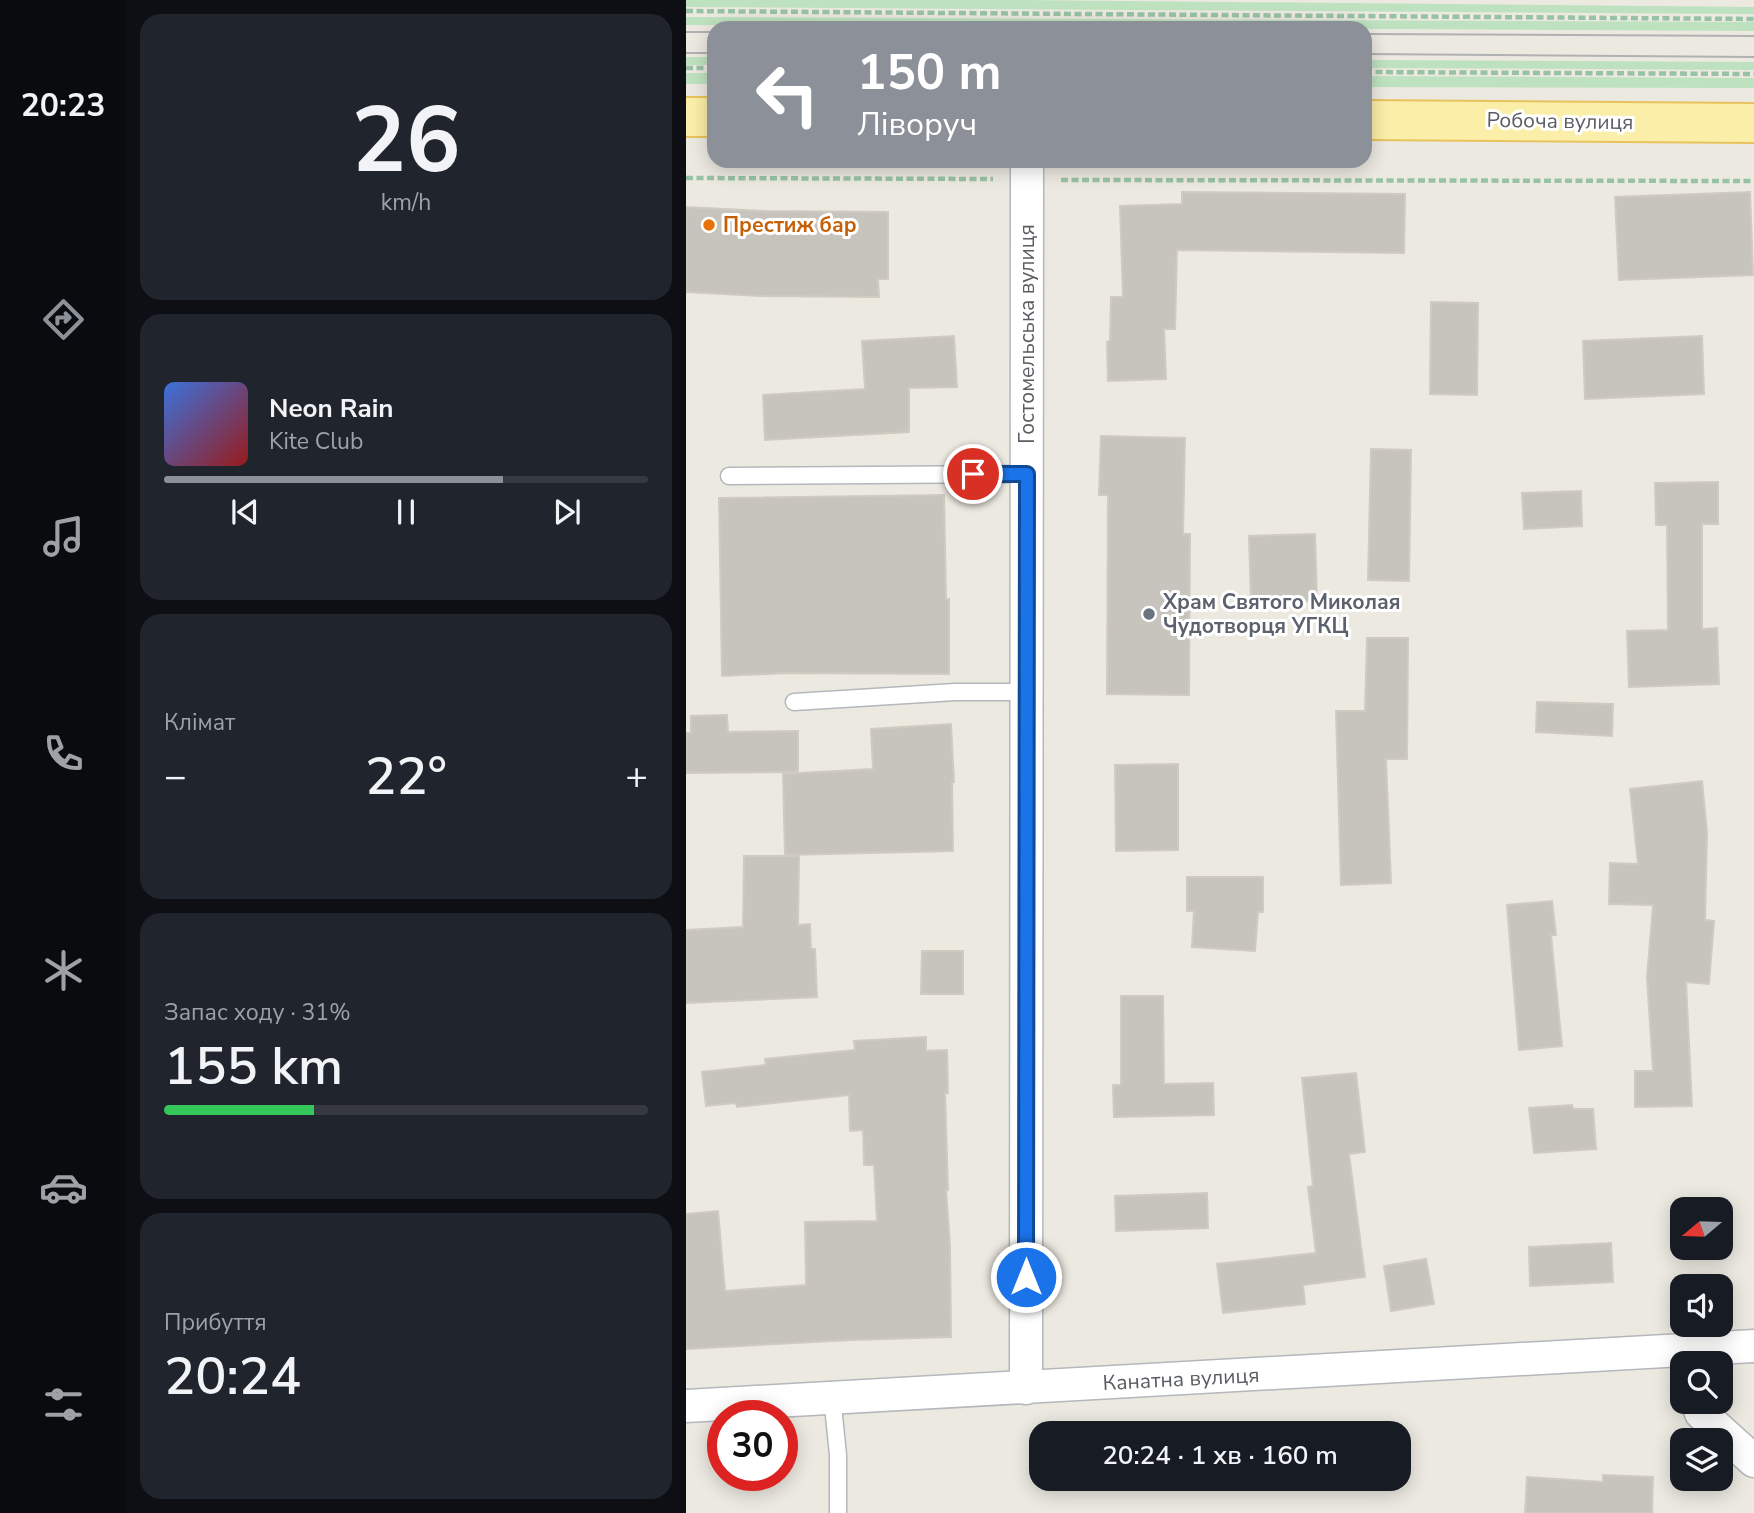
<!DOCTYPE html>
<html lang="uk">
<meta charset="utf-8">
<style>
:root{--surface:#171b24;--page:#20242c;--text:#f1f3f6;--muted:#9ea1a6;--line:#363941;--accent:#8c9099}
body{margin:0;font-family:"Nunito Sans",sans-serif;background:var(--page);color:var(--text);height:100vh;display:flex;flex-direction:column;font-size:26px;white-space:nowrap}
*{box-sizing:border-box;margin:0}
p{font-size:23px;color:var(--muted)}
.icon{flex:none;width:38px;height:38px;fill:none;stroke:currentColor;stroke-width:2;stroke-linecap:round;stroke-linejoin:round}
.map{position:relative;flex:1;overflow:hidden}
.details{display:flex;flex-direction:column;gap:14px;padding:14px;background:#0d0f14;width:560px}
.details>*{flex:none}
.banner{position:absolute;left:21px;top:21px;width:665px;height:147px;border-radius:21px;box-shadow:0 4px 18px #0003;background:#8c9099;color:#fff;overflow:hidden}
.needle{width:46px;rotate:251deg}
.tools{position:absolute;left:984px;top:1197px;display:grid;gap:14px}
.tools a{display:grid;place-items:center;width:63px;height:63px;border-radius:14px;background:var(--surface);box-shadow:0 4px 18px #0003;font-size:35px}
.speed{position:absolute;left:21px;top:1400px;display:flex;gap:14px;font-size:35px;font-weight:700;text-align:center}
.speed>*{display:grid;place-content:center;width:91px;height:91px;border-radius:50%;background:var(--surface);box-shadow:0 4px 18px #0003;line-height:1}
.speed .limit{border:10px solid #d22;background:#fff;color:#111}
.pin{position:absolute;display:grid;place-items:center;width:60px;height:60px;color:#fff;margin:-30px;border:4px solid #fff;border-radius:50%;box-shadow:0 2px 7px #0007}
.me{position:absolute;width:77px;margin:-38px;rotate:0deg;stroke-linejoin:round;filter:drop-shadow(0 0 5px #0008)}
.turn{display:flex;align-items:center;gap:24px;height:147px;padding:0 35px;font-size:32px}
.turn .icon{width:91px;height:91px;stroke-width:2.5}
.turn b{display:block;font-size:49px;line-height:60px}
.big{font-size:52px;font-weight:600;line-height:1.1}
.details .card{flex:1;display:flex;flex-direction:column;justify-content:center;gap:10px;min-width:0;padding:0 24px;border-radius:21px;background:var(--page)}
.details .dial{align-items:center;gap:0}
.dial b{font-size:91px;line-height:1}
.song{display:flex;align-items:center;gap:21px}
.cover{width:84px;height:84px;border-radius:10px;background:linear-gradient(135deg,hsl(220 70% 55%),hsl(0 70% 35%))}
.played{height:7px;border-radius:4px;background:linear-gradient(90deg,var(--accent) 70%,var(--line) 70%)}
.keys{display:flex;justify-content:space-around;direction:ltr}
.heat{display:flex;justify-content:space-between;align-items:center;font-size:38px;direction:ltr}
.charge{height:10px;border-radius:5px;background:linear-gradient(90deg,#34c759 31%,var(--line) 0)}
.trip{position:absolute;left:343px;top:1421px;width:382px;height:70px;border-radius:21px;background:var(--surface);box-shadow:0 4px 18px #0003;font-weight:600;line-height:70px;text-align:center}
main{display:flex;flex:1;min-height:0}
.dock{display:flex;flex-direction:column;width:126px;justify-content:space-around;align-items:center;background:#090b0e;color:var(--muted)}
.dock .icon{width:49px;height:49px}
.dock .selected{color:var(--accent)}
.dock b{font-size:32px;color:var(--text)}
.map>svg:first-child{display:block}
</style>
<main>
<nav class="dock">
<b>20:23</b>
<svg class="icon selected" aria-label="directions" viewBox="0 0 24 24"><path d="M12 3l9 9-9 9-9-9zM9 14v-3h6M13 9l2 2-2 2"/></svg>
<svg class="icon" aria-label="music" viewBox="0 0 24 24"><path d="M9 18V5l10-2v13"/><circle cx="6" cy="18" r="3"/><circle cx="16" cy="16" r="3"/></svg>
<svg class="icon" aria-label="phone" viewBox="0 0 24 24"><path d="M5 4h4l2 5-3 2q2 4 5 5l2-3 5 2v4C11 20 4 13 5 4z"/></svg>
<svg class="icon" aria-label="climate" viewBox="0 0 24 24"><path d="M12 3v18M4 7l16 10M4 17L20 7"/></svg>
<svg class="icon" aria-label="car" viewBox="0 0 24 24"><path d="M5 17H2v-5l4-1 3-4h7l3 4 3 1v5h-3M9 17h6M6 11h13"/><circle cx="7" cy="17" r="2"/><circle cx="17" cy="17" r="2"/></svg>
<svg class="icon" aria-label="filters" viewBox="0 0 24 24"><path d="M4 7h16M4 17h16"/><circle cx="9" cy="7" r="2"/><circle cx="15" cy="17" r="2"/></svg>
</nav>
<section class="details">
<div class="card dial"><b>26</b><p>km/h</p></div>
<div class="card">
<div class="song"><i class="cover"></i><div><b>Neon Rain</b><p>Kite Club</p></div></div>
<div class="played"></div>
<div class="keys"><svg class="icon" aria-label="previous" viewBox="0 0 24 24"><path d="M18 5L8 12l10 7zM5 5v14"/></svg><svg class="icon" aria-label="pause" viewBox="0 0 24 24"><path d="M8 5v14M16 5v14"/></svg><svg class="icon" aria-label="next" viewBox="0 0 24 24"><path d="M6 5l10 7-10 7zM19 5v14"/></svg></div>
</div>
<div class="card"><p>Клімат</p>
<div class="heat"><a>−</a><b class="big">22°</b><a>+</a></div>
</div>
<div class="card"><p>Запас ходу · 31%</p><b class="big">155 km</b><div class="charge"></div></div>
<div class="card"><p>Прибуття</p><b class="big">20:24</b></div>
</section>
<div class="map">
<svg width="1068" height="1513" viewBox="0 0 1068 1513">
<rect width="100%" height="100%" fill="#ece9e1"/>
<g fill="#bee2bf">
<path d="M 0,0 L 336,0 L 1068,7 L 1068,14 L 0,7 Z"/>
<path d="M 0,17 L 1068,22 L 1068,31 L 0,25 Z"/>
<rect x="0" y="57" width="28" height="8"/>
<path d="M 679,60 L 1068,62 L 1068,70 L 679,68 Z"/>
<rect x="0" y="73" width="28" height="11"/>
<path d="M 679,76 L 1068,78 L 1068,88 L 679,87 Z"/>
</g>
<g fill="#c7c4be" stroke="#d0cbc0" stroke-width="2">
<path d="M 496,192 L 719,194 L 718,253 L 491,250 L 489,329 L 478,329 L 480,379 L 422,381 L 421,342 L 424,341 L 425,297 L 437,297 L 434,206 L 496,204 Z"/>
<path d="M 1064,192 L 1067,275 L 933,280 L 929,197 Z"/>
<path d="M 0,207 L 80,211 L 202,212 L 202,279 L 192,279 L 193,297 L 75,296 L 0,292 Z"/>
<path d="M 745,302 L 792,303 L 791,395 L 744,394 Z"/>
<path d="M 268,336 L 271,387 L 223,388 L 223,432 L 79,440 L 77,395 L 179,389 L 176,341 Z"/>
<path d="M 1016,336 L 1018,394 L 899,399 L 897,341 Z"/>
<path d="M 415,436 L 499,438 L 497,534 L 504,534 L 503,695 L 421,694 L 422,495 L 413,495 Z"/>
<path d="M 685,449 L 725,450 L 723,581 L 682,580 Z"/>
<path d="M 1032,482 L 1032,524 L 1016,524 L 1016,629 L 1031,628 L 1033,684 L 943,687 L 941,631 L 982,630 L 981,525 L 970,525 L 969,483 Z"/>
<path d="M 895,491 L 896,526 L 838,529 L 836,493 Z"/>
<path d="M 258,495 L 260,599 L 263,599 L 263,674 L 100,673 L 36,676 L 33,498 Z"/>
<path d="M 629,534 L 631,601 L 565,602 L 563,536 Z"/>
<path d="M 681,638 L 722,638 L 721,759 L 700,759 L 705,883 L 655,885 L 650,711 L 679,711 Z"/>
<path d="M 851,702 L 927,704 L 926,736 L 850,732 Z"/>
<path d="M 41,715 L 42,732 L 112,731 L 112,772 L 0,773 L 0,733 L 5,733 L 5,716 Z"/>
<path d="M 265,724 L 268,782 L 266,782 L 267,851 L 99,855 L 97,774 L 187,769 L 185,729 Z"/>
<path d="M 492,764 L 492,850 L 430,851 L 429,765 Z"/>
<path d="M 1016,781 L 1021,832 L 1019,920 L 1028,921 L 1023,984 L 1000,982 L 1006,1106 L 949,1107 L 949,1071 L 967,1071 L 961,977 L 967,905 L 923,904 L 924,863 L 952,864 L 944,789 Z"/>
<path d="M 58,856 L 113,856 L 112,925 L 124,924 L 125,949 L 129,949 L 131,997 L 0,1003 L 0,930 L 57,927 Z"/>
<path d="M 501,877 L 577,877 L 577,912 L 572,912 L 569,951 L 506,947 L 508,911 L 501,911 Z"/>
<path d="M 866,901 L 870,935 L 865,935 L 876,1046 L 833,1050 L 821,905 Z"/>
<path d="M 236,951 L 277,951 L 277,994 L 235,994 Z"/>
<path d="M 435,996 L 477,996 L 478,1084 L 527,1083 L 528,1115 L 428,1117 L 427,1085 L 435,1085 Z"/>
<path d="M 240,1037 L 240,1051 L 261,1050 L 262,1093 L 259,1093 L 262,1190 L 260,1190 L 264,1246 L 265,1337 L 165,1340 L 0,1349 L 0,1214 L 32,1211 L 39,1291 L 120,1285 L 119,1222 L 191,1221 L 188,1165 L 178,1165 L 177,1130 L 164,1131 L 163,1095 L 51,1107 L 50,1103 L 20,1106 L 16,1072 L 80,1065 L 79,1059 L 169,1050 L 168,1041 Z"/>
<path d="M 670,1073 L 679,1152 L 663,1154 L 679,1277 L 617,1285 L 619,1304 L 537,1313 L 531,1264 L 630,1253 L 622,1187 L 627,1186 L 616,1078 Z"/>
<path d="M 886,1105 L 887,1109 L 907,1109 L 910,1149 L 848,1153 L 843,1108 Z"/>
<path d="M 521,1193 L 522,1228 L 430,1231 L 429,1196 Z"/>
<path d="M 925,1243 L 927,1282 L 844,1286 L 843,1247 Z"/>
<path d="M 740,1259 L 748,1304 L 705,1311 L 698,1266 Z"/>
<path d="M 917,1475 L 967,1477 L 966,1513 L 839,1513 L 841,1477 L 917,1482 Z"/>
</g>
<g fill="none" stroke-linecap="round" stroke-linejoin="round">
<defs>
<g id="lane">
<path d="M 43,476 L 341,474"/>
<path d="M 108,702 L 269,692 L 341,692"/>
<path d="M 146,1396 L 152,1455 L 152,1513"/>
</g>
<g id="street">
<path d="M 340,1388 L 341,161"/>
<path d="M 1011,1402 L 1015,1413 L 1068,1461"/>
<path d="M 0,1406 L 1068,1346"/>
</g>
<g id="primary">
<path d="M 0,117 L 28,117"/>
<path d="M 679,120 L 1068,123"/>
</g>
</defs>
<use href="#lane" stroke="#b4b7bb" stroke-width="19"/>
<use href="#street" stroke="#b4b7bb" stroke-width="35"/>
<use href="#primary" stroke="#e8c35d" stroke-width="42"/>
<g stroke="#98c2a5" stroke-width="4.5" stroke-dasharray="7 3.5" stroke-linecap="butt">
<path d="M 0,11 L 1068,19"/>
<path d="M 0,68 L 28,68"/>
<path d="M 679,72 L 1068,74"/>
<path d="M 0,178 L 307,179"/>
<path d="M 375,180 L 1068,181"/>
</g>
<use href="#lane" stroke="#fff" stroke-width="16"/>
<use href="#street" stroke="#fff" stroke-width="32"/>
<use href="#primary" stroke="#faeea8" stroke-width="38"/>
<g stroke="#b0b1b1" stroke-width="2">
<path d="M 0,32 L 28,32"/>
<path d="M 679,34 L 1068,36"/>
<path d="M 0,53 L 28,53"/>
<path d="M 679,54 L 1068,57"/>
</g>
</g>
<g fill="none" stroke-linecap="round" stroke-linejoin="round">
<defs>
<path id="route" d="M 287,474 L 341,474 L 340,1277"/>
</defs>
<use href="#route" stroke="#114b97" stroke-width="18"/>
<use href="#route" stroke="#1a73e8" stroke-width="12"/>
</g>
<circle fill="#e8710a" stroke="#fff" stroke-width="2.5" cx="23" cy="225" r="7"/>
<circle fill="#6b7280" stroke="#fff" stroke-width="2.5" cx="463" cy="614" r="7"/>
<g text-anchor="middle" stroke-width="6" stroke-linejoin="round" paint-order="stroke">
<g font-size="21" fill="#5a5d61" stroke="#fff">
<text transform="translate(874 121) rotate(1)" y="7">Робоча вулиця</text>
<text transform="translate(341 334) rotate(-90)" y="7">Гостомельська вулиця</text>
<text transform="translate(495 1379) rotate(-3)" y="7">Канатна вулиця</text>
</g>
<g font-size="21" font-weight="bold" fill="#c56008" stroke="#fff" text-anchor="start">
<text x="37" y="232">Престиж бар</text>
</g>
<g font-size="21" font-weight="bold" fill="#5b616d" stroke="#fff" text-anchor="start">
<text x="477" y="609">Храм Святого Миколая<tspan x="477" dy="24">Чудотворця УГКЦ</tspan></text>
</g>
</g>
</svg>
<div class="tools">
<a><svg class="needle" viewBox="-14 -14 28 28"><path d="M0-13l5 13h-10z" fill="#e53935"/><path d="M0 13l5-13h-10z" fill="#9ea1a6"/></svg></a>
<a><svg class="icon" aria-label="sound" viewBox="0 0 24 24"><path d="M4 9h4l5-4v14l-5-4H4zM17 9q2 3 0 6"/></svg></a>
<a><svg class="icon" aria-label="search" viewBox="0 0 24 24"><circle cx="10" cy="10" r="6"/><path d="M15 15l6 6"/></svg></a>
<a><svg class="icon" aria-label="layers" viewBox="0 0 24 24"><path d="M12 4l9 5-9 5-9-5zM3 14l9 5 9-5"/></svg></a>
</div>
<div class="speed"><div class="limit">30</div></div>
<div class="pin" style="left:287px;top:474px;background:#d93025"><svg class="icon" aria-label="arrive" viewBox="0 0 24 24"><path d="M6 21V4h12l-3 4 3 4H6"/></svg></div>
<svg class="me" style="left:340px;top:1277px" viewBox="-20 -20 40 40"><circle r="17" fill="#1a73e8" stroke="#fff" stroke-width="3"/><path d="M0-11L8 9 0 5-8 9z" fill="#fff"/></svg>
<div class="trip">20:24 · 1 хв · 160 m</div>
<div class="banner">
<div class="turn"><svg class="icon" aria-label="left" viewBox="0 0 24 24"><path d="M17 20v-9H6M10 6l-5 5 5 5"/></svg><div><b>150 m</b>Ліворуч</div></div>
</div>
</div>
</main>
